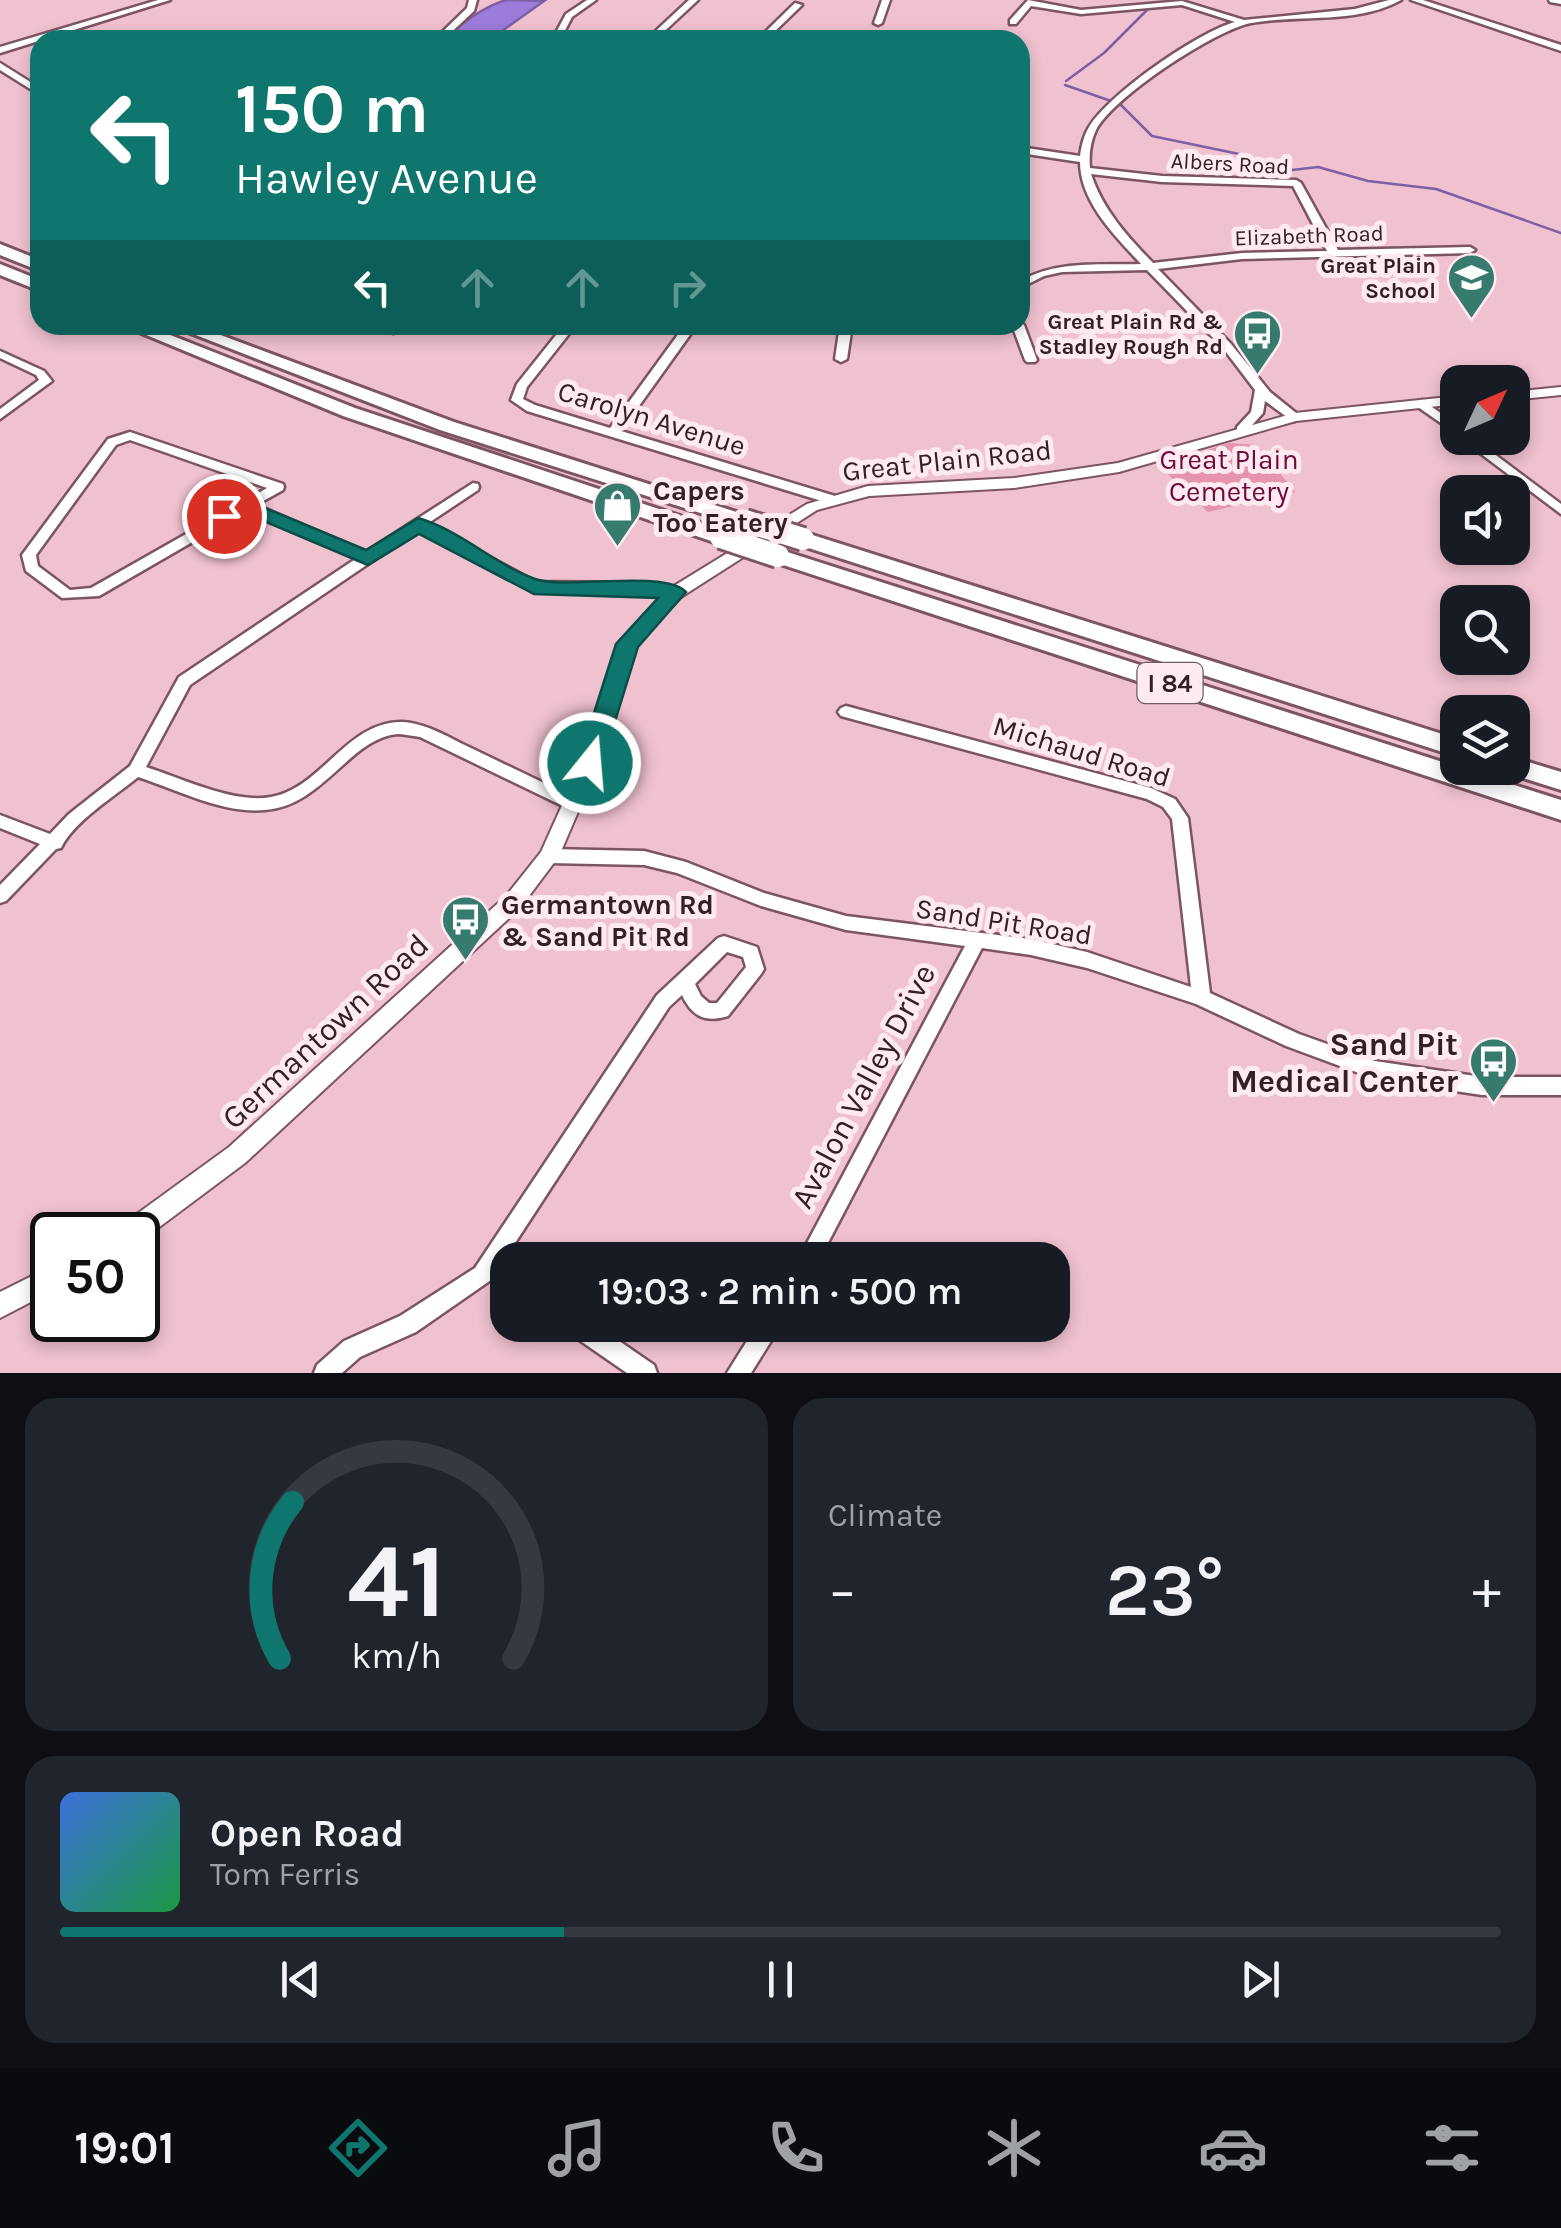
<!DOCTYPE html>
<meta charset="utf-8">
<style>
:root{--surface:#171b24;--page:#20242c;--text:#f1f3f6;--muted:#9ea1a6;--line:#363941;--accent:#0f766e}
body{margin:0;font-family:Karla,sans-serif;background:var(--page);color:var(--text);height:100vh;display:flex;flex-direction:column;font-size:38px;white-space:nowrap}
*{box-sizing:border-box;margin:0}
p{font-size:32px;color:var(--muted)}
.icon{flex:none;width:55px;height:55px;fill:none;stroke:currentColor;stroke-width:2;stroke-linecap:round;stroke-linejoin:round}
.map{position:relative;height:1373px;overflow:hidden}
.side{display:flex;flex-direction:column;gap:25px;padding:25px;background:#0d0f14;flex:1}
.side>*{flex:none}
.guide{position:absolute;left:30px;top:30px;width:1000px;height:305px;border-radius:30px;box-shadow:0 5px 15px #0003;background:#0f766e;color:#fff;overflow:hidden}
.needle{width:65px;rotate:46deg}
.fabs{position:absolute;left:1440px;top:365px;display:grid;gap:20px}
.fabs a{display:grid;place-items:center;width:90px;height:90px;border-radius:20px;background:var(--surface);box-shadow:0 5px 15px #0003;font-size:50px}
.speed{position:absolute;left:30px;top:1212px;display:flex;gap:20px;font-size:50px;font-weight:700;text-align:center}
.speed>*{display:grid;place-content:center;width:130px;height:130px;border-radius:50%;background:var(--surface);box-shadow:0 5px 15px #0003;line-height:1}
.speed .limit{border:5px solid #111;border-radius:15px;background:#fff;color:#111}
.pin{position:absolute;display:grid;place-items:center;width:85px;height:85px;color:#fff;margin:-42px;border:5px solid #fff;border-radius:50%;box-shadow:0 2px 10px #0007}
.me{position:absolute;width:110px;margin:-55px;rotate:17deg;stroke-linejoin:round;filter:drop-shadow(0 0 8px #0008)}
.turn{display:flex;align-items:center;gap:35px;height:210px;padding:0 40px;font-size:45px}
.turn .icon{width:130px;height:130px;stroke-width:2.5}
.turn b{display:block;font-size:70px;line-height:85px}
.lanes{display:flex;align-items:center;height:95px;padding:0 40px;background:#0003;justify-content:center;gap:50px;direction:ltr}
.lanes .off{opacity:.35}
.big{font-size:75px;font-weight:600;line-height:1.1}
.side .widget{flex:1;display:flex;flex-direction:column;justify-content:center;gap:15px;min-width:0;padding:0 35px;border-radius:30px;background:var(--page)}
.side .dial{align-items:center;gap:0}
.dial svg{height:260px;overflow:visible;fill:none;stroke:var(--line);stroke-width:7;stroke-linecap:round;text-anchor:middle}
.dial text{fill:var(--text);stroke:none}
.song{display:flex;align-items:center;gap:30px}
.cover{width:120px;height:120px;border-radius:15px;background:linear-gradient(135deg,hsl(220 70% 55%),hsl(140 70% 35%))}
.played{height:10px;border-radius:5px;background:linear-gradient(90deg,var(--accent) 35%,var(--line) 35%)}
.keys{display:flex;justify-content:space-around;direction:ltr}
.heat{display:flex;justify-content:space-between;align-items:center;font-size:55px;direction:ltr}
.side .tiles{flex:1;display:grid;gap:25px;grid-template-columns:1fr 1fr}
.widget:last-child{grid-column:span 2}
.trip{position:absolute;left:490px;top:1242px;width:580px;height:100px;border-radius:30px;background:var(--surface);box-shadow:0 5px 15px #0003;font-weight:600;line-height:100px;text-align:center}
.menu{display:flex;height:160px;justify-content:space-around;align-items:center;background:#090b0e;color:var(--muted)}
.menu .icon{width:70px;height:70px}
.menu .active{color:var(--accent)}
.menu b{font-size:45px;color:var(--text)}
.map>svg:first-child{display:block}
</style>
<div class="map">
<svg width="1561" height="1373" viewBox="0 0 1561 1373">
<rect width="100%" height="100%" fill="#f0c1cf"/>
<path fill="#e693ae" d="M 1229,443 L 1257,445 L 1295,492 L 1208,512 L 1159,466 Z"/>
<path fill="#9d7bdb" stroke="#7d60a4" stroke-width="2.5" d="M 507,0 L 544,1 L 495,36 L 443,40 C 461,24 485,5 507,0 Z"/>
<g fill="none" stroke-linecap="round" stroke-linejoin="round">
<g stroke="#7d60a4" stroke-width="2.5">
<path d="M 1066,81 L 1104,53 L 1150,7"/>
<path d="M 1065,85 L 1111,101"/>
<path d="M 1121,105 L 1152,136 L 1239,154 L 1292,170 L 1318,167 L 1368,181 L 1436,189 L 1561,233"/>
</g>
<defs>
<g id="minor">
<path d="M 158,0 L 170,0 L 0,53 L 0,47 Z"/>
<path d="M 469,0 L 477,0 L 474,11 L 443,40 L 434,40 L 467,8 Z"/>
<path d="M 587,0 L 596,0 L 572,17 L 560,40 L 552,40 L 566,14 Z"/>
<path d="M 689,0 L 698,0 L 655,40 L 646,40 Z"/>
<path d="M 882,0 L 890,0 L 882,23 L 878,25 L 874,23 Z"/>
<path d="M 1028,0 L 1081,10 L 1182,1 L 1244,20 L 1355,9 L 1389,0 L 1401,0 C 1356,25 1300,14 1251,23 C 1215,30 1113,97 1096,130 C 1090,143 1089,155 1090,168 L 1162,176 L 1296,180 L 1301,183 L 1338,250 L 1470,247 L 1475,250 L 1470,253 L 1242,259 L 1158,269 L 1231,344 L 1270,392 L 1301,417 L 1295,421 L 1291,420 L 1265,401 L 1263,413 L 1245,433 L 1237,433 L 1237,427 L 1251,412 L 1255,390 L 1223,348 L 1147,270 L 1062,272 L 1044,276 L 1020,288 L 1020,281 C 1057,260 1100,265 1141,264 C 1116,237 1080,202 1080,162 L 1020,153 L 1020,147 L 1080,156 C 1081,147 1084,135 1089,127 C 1109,94 1198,32 1235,22 L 1182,5 L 1081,14 L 1031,6 L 1016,24 L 1010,24 L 1010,20 ZM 1091,174 L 1162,182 L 1293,186 L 1327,251 L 1242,253 L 1153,263 C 1127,236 1103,210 1091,174 Z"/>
<path d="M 1411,0 L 1423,0 L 1561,45 L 1561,51 Z"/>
<path d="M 1549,0 L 1561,0 L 1561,4 L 1550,2 Z"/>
<path d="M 795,3 L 802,5 L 766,40 L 757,40 Z"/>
<path d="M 0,63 L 40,88 L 40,95 L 0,70 Z"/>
<path d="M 1020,322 L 1024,325 L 1037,360 L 1035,362 L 1027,362 L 1025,360 L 1012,325 L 1020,325 Z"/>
<path d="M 360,325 L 406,325 L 394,333 L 362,327 Z"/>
<path d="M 564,325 L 576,325 L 527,387 L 523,399 L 535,405 L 610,428 L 685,325 L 697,325 L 621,431 L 835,496 L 837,499 L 835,502 L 825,502 L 527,411 L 511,400 L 517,384 Z"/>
<path d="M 840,325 L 852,325 L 847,359 L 841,362 L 835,359 Z"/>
<path d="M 0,351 L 44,371 L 52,381 L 0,419 L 0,409 L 39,380 L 36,375 L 0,358 Z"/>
<path d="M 1422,400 L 1458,425 L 1458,435 L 1418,407 L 1416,404 Z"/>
<path d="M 130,432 L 283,484 L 284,487 L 283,490 L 256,505 L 366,552 L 473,483 L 478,484 L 479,487 L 478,490 L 427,524 L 536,582 L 649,583 L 680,590 L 682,593 L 675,598 L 649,593 L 534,592 L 418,530 L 190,685 L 146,767 C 181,778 234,804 271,797 C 322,788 347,721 402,722 C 427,723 451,739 473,749 C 508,766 542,782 577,799 L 579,803 L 577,807 L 565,807 L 420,737 C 412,736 404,734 397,734 C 349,739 323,806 265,810 C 223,814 178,790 138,777 C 115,796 73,822 61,848 L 56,849 L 6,901 L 0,903 L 0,885 L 40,844 L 0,828 L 0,815 L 50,834 L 69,814 L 130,766 L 179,677 L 357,558 L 246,511 L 99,596 L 62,598 L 26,571 L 22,555 L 108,439 ZM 130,440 L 267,488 L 91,588 L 70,590 L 38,566 L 36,555 L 116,445 Z"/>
<path d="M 1460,438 L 1473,438 L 1561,504 L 1561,514 Z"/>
<path d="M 846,706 L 1151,788 L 1175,799 L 1188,818 L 1210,993 L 1299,1034 L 1375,1061 L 1482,1077 L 1561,1077 L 1561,1095 L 1482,1095 L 1375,1079 L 1286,1046 L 1196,1004 L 1087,968 L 1031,955 L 982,948 L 819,1260 L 798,1260 L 965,946 L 846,930 L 761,906 L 677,873 L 644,865 L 549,863 L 543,861 L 541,856 L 543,851 L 549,849 L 644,851 L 686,862 L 764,893 L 846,916 L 1031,939 L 1087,952 L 1191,987 L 1172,819 L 1163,807 L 1147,799 L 841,716 L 838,712 L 841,708 Z"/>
<path d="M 724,936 L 757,947 L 764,969 L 761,974 L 728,1016 C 706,1023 692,1017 682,995 L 669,1007 L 502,1263 L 508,1266 L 508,1289 L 491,1280 L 416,1332 L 360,1357 L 342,1373 L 314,1373 L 317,1365 L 344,1341 L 400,1316 L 475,1268 L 657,995 L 718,938 ZM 727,952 L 743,957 L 746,967 L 717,1003 L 709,1003 L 701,996 L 695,984 Z"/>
<path d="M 566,1325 L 596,1325 L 654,1365 L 657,1373 L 627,1373 L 569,1333 Z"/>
<path d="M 757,1325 L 781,1325 L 751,1373 L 727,1373 Z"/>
</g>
<g id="major">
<path d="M 1561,387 L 1561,395 L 1512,400 L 1512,392 Z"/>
<path d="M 1458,396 L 1458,404 L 1296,421 L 1119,472 L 1014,488 L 869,496 L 817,510 L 681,597 L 635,646 L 599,763 L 559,856 L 520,908 L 245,1163 L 138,1243 L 138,1235 L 116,1235 L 119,1227 L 229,1147 L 506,896 L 541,852 L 581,763 L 621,640 L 669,589 L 807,504 L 868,486 L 1014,478 L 1118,463 L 1295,413 Z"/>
<path d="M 52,1266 L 52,1291 L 0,1318 L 0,1292 Z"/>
</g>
<g id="highway">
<path d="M 0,244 L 40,260 L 40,271 L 0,255 Z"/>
<path d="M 0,264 L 40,280 L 40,291 L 0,275 Z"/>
<path d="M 122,325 L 145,325 L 355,408 L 728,532 L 731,537 L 728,542 L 714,542 L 343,416 Z"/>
<path d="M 170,325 L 194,325 L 454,422 L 752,517 L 755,521 L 745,527 L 738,525 L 440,430 Z"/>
<path d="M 803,532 L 1458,739 L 1458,757 L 796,544 L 793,539 Z"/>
<path d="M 778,549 L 1561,800 L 1561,820 L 771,561 L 768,556 Z"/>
<path d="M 1512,757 L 1561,772 L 1561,790 L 1504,772 L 1501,768 L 1512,768 Z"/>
</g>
</defs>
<use href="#minor" stroke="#7d5562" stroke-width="5"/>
<use href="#major" stroke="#7d5562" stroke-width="4"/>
<use href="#highway" stroke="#7d5562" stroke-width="6"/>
<use href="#minor" fill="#fff" fill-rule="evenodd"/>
<use href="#major" fill="#fff" fill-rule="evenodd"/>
<use href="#highway" fill="#fff" fill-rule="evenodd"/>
<defs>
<g id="highway-bridge">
<path d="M 745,521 L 803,539"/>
<path d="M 721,537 L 778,556"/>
</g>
</defs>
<use href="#highway-bridge" stroke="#7d5562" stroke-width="28" stroke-linecap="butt"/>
<use href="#highway-bridge" stroke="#fff" stroke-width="22"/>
</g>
<path fill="#0f766e" stroke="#0a4d48" stroke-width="2.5" d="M 246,500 L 366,550 L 418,518 C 460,530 494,564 535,579 C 565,590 665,569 686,592 L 638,647 L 602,763 L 590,772 L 578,763 L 616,644 L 658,598 L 534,594 L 419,534 L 368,565 L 247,514 L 224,523 L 214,516 Z"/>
<defs>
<symbol id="school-pin" viewBox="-11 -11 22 30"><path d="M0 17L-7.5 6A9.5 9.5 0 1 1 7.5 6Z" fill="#377b6e" stroke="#feeaf0"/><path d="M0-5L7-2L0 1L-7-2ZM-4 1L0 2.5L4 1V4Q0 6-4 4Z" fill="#fff"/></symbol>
<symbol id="bus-pin" viewBox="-11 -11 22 30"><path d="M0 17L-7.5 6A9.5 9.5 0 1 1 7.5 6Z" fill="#377b6e" stroke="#feeaf0"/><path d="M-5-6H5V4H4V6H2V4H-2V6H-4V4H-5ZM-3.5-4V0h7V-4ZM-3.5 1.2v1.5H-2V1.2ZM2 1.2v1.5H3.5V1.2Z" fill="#fff"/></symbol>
<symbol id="shop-pin" viewBox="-11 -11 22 30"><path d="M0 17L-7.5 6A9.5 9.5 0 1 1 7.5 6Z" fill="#377b6e" stroke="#feeaf0"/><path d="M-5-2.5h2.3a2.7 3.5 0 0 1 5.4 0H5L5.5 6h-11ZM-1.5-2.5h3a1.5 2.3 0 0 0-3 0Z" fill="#fff"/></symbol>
</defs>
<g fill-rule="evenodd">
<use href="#school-pin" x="1444" y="250" width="55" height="75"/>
<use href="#bus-pin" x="1230" y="306" width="55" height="75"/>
<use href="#shop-pin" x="590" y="478" width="55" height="75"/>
<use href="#bus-pin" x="438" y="892" width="55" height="75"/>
<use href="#bus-pin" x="1466" y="1034" width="55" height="75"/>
</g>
<g text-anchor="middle" stroke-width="10" stroke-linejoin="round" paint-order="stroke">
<g font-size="22" fill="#312025" stroke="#feeaf0">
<text transform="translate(1230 163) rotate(3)" y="8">Albers Road</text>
<text transform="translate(1309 235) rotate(-2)" y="8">Elizabeth Road</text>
</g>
<g font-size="22" font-weight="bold" fill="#312025" stroke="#feeaf0" text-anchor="end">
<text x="1436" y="273">Great Plain<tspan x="1436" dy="25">School</tspan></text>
<text x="1223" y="329">Great Plain Rd &amp;<tspan x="1223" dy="25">Stadley Rough Rd</tspan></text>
</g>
<rect fill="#feeaf0" stroke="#6e5d62" stroke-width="2.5" x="1137.5" y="663" width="65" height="40" rx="8"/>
<g font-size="25" font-weight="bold" fill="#312025">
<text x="1170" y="692">I 84</text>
</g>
<g font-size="28" fill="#312025" stroke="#feeaf0">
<text transform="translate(652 418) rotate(17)" y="10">Carolyn Avenue</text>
<text transform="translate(947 460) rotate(-6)" y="10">Great Plain Road</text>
<text transform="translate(1082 751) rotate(17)" y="10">Michaud Road</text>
<text transform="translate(1004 921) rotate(9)" y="10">Sand Pit Road</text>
</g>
<g font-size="28" fill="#710b3c" stroke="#feeaf0">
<text x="1229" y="469">Great Plain<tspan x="1229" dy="32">Cemetery</tspan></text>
</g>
<g font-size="28" font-weight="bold" fill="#312025" stroke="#feeaf0" text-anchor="start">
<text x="653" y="500">Capers<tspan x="653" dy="32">Too Eatery</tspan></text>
<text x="501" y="914">Germantown Rd<tspan x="501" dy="32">&amp; Sand Pit Rd</tspan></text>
</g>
<g font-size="32" fill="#312025" stroke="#feeaf0">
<text transform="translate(325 1031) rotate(-43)" y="11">Germantown Road</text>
<text transform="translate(863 1086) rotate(-62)" y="11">Avalon Valley Drive</text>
</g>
<g font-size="32" font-weight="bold" fill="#312025" stroke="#feeaf0" text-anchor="end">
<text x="1458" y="1055">Sand Pit<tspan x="1458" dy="37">Medical Center</tspan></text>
</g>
</g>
</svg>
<div class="fabs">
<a><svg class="needle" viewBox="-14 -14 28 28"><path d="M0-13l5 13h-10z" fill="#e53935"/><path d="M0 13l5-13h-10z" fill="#9ea1a6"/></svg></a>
<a><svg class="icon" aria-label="sound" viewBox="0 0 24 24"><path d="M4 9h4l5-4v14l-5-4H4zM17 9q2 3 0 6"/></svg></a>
<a><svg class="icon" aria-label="search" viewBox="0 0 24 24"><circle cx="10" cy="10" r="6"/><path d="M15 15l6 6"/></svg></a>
<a><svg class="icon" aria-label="layers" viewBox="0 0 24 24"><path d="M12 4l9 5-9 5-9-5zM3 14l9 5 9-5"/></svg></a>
</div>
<div class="speed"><div class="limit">50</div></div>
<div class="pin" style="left:224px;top:516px;background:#d93025"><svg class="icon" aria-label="arrive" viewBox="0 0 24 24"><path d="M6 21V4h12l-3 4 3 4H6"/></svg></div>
<svg class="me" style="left:590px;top:763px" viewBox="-20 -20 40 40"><circle r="17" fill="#0f766e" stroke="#fff" stroke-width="3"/><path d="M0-11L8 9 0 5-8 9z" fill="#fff"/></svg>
<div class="trip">19:03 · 2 min · 500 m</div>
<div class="guide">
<div class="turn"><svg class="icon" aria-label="left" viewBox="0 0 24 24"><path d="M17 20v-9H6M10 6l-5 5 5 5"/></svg><div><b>150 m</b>Hawley Avenue</div></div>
<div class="lanes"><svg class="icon" aria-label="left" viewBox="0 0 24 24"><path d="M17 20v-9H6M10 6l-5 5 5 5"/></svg><svg class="icon off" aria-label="ahead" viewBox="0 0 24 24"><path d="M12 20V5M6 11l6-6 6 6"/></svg><svg class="icon off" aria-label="ahead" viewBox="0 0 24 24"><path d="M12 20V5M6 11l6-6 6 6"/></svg><svg class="icon off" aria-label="right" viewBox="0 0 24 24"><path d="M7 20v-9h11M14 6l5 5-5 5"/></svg></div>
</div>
</div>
<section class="side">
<div class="tiles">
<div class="widget dial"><svg viewBox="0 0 100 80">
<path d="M14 69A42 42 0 1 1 86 69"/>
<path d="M14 69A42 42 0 0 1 18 21" stroke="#0f766e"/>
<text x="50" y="56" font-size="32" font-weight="700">41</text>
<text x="50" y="72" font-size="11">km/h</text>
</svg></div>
<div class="widget"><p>Climate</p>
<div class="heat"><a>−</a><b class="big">23°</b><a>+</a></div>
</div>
<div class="widget">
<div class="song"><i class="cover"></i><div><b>Open Road</b><p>Tom Ferris</p></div></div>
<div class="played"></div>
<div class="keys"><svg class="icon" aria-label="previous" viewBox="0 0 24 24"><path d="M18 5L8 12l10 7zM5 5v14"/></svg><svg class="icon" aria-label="pause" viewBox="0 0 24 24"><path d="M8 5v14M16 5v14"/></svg><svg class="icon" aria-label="next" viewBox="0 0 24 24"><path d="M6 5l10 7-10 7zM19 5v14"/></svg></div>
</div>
</div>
</section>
<nav class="menu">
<b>19:01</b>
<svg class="icon active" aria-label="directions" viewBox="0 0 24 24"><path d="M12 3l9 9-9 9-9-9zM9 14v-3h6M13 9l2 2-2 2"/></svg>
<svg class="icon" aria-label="music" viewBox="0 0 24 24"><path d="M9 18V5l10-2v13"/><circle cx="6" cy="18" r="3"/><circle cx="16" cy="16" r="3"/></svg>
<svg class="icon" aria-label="phone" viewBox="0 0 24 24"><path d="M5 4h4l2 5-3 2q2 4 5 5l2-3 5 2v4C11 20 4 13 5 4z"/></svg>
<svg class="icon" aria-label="climate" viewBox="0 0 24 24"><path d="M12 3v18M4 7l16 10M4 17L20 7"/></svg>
<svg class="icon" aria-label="car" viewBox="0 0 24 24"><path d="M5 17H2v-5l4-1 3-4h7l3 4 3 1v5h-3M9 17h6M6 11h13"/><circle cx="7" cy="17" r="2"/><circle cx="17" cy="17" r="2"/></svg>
<svg class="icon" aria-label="filters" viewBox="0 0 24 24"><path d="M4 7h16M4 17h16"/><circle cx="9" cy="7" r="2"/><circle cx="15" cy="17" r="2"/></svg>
</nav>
